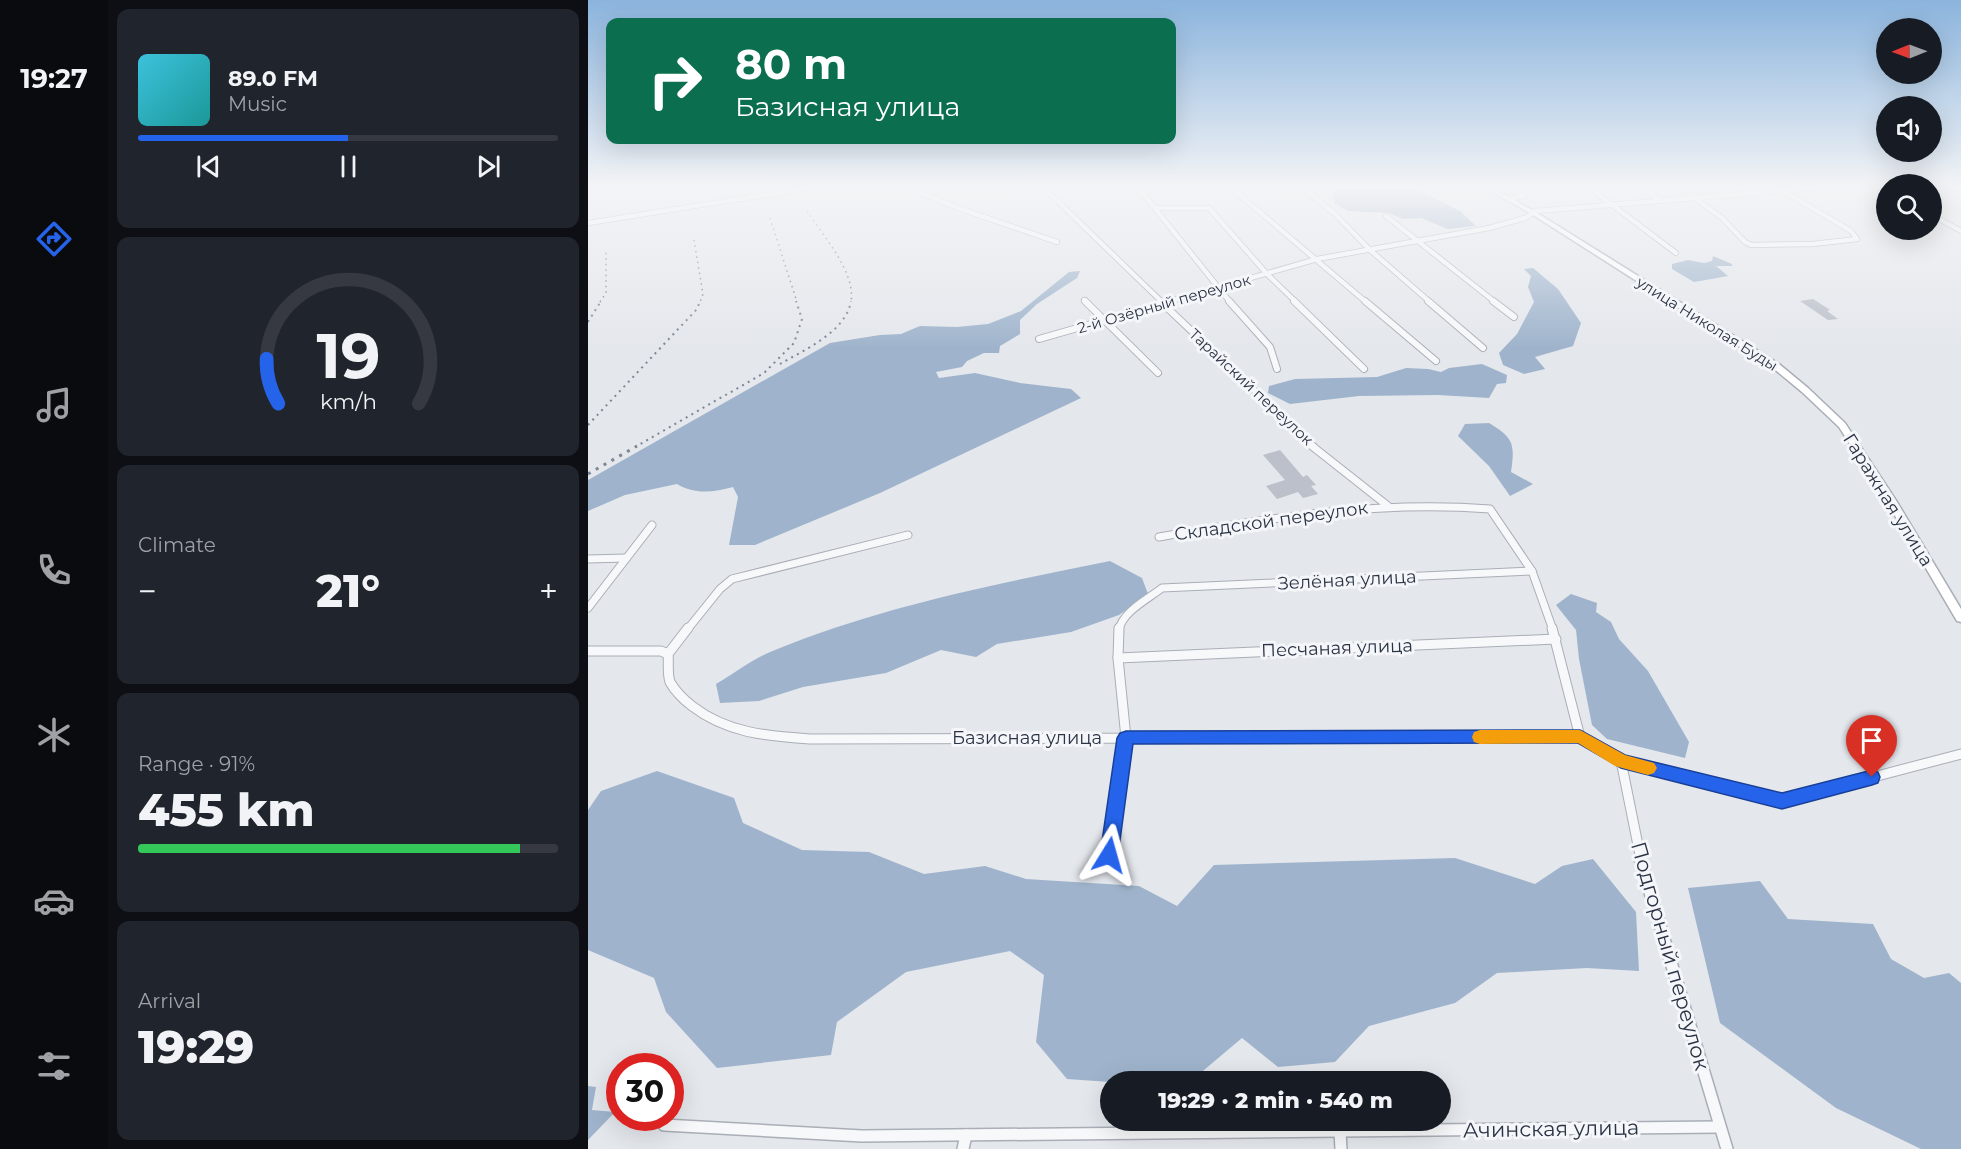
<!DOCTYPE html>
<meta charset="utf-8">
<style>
:root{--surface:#171b24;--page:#20242c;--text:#f1f3f6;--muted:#9ea1a6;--line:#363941;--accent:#2563eb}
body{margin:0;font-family:Montserrat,sans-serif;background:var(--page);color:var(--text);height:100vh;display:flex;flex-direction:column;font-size:22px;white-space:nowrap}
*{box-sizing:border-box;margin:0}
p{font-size:20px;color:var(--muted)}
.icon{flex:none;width:33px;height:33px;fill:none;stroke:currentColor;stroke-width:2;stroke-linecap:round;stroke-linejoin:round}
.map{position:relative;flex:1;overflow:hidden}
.drawer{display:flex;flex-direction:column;gap:9px;padding:9px;background:#0d0f14;width:480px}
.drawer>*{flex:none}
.top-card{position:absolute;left:18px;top:18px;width:570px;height:126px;border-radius:12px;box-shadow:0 6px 24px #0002;background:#0b6e4f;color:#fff;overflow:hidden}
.needle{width:39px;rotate:269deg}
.buttons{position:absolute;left:1288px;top:18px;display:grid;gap:12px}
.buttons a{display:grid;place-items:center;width:66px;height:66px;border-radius:50%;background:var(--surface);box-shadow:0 6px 24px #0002;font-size:30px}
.speed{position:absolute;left:18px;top:1053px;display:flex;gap:12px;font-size:30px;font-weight:700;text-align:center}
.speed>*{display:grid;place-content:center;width:78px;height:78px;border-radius:50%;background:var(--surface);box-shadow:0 6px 24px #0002;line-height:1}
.speed .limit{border:9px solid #d22;background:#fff;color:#111}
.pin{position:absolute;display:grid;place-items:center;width:51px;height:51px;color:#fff;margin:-62px -26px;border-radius:50% 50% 50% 0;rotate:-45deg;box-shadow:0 0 6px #0007}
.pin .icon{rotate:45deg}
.me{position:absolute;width:66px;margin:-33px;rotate:8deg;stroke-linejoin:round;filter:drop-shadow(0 0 4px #0008)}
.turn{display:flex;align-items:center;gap:21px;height:126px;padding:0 30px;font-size:27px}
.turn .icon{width:78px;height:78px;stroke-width:2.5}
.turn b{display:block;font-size:42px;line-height:51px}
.big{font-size:45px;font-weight:800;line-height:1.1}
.drawer .widget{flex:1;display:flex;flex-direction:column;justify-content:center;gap:9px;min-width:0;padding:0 21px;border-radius:12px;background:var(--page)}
.drawer .dial{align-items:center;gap:0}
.dial svg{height:156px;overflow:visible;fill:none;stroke:var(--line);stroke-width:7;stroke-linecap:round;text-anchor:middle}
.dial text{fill:var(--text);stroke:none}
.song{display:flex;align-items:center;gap:18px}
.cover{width:72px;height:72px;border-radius:9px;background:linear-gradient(135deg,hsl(190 70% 55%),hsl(180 70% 35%))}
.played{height:6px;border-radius:3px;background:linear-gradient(90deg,var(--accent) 50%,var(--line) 50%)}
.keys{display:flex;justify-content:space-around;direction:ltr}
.heat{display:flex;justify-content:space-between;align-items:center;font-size:33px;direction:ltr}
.charge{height:9px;border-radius:4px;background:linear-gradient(90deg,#34c759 91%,var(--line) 0)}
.trip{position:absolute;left:512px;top:1071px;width:351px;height:60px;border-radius:30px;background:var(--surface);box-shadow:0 6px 24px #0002;font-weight:800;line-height:60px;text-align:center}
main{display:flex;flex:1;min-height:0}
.tabs{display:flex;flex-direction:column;width:108px;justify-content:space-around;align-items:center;background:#090b0e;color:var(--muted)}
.tabs .icon{width:42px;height:42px}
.tabs .current{color:var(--accent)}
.tabs b{font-size:27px;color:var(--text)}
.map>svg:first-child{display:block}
</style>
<main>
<nav class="tabs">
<b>19:27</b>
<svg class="icon current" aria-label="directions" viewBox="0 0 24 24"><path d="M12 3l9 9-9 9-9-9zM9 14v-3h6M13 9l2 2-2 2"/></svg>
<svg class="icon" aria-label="music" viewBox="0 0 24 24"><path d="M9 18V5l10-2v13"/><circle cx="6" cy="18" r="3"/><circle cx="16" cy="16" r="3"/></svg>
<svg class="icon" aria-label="phone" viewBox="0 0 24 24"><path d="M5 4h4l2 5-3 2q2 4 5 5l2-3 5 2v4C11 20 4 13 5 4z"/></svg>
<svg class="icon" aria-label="climate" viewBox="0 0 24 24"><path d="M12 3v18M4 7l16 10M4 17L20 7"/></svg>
<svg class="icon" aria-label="car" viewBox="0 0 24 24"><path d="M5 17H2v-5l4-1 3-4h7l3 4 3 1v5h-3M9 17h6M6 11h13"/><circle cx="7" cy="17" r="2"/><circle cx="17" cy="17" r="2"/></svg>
<svg class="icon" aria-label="filters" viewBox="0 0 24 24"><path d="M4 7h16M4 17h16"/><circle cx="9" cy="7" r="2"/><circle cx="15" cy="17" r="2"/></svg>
</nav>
<section class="drawer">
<div class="widget">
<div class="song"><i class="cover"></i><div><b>89.0 FM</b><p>Music</p></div></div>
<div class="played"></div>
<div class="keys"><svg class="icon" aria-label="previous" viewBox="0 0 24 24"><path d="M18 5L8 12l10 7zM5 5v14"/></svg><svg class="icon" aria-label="pause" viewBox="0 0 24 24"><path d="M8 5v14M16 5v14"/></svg><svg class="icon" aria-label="next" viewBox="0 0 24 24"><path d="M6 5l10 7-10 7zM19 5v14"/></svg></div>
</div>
<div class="widget dial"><svg viewBox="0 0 100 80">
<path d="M14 69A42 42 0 1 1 86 69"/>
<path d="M14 69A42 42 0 0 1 8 46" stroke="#2563eb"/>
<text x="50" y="56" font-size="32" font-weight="700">19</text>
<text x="50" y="72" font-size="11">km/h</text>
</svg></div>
<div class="widget"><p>Climate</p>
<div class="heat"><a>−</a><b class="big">21°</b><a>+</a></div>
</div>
<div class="widget"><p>Range · 91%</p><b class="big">455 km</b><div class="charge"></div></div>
<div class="widget"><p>Arrival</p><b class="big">19:29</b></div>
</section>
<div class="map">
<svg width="1373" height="1149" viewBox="0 0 1373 1149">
<rect width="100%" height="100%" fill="#e4e7ec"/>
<g fill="#9fb4cc">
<path d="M 743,186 L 827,186 L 842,196 L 872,211 L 888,226 L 860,229 L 833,218 L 815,219 L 801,213 L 760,211 L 746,203 Z"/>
<path d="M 1125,256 L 1144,264 L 1144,266 L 1128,266 L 1140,276 L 1106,282 L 1084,269 L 1084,264 L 1100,260 L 1116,263 L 1124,261 Z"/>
<path d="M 945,268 L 970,289 L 993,323 L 985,346 L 947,357 L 957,369 L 936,374 L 915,365 L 911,353 L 929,334 L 946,302 L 940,287 L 943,276 L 936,269 Z"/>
<path d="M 492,271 L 489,278 L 449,304 L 432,320 L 432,334 L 412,346 L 411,353 L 396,353 L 379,361 L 374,367 L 348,372 L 351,378 L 387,373 L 432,383 L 483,389 L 493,398 L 292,493 L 167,545 L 141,545 L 150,497 L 145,487 C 126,492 107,495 89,484 L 37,495 L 0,511 L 0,480 L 242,343 L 292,335 L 313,334 L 332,326 L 369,327 L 400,324 L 433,311 L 481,272 Z"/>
<path d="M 894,364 L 919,375 L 918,383 L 909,384 L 901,398 L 850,395 L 771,396 L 702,404 L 680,393 L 681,386 L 707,379 L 789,377 L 818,368 L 840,369 L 853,372 L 861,368 Z"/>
<path d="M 901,423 C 926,438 927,444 923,472 L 945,484 L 922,496 L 901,466 L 870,436 L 877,424 Z"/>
<path d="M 522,561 L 554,578 L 560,594 L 531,615 L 483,632 L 409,644 L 388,657 L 353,650 L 298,673 L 215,687 L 171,701 L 132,703 L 128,684 C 147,673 166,658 187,650 C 294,606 409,584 522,561 Z"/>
<path d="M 983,594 L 1009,603 L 1008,612 L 1023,622 L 1031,639 L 1060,671 L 1101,742 L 1097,758 L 1019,739 L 1004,725 L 991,659 L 988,630 L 968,605 Z"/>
<path d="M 69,771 L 146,798 L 155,823 L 214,850 L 281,852 L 336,874 L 397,866 L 438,879 L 551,886 L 589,906 L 626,865 L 867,858 L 947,884 L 974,866 L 1005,859 L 1048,912 L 1051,971 L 999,968 L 909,973 L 867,1003 L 781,1026 L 747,1062 L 690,1067 L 654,1038 L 603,1081 L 522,1082 L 479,1079 L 448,1042 L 456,975 L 422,951 L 318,972 L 249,1022 L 243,1055 L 129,1068 L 78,1012 L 66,978 L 0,950 L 0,810 L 13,791 Z"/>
<path d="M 1172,881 L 1200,919 L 1285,924 L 1303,959 L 1336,978 L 1361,973 L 1373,983 L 1373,1149 L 1333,1149 L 1248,1108 L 1132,1023 L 1100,888 Z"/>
<path d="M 0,1086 L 8,1087 L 4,1110 L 27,1112 L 0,1140 Z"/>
</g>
<g fill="#bbc0ca">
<path d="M 1225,299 L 1242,310 L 1239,311 L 1250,319 L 1240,320 L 1212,301 Z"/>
<path d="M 692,450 L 715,477 L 719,475 L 728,485 L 723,486 L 730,494 L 715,498 L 710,492 L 689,499 L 678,486 L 697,480 L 675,455 Z"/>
</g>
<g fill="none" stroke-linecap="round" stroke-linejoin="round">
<defs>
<g id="street-far4">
<path d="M 316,186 L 370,208 L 469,242"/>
<path d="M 454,186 L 574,302"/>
<path d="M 549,186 L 642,302"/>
<path d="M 641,186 L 778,302"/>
<path d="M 712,186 L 746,213 L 782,250 L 842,302"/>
<path d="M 999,186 L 1088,253"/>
<path d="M 1052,186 L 1072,200"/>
<path d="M 1091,186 L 1134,218 L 1157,242 L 1163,245 L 1225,244 L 1269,239 L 1263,231 L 1187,186"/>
<path d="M 1292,186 L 1299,190"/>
<path d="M 921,199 L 936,196 L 924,186"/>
<path d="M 567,208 L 621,208 L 679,274 L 708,302"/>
<path d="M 1344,215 L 1373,231"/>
<path d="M 798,216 L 907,302"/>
<path d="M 0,223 L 233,186"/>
<path d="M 496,300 L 498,302"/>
<path d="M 579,302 L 729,259 L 901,228 L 937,218 L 948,211 L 1252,186"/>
</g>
<g id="street-far3">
<path d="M 497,301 L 570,373"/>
<path d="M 572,301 L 726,447"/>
<path d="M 641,301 L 682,347 L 689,369"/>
<path d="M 706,301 L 776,369"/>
<path d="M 777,301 L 848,361"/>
<path d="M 840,301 L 895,348"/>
<path d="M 905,301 L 926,317"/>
<path d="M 451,339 L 584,301"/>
</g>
<g id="street-far2">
<path d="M 724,446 L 800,506"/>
<path d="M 571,537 C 682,518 790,500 902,509 L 944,571 L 965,630"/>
<path d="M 0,559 L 38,558"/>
<path d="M 0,608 L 64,525"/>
<path d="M 99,630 L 132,589 L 144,579 L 320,535"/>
<path d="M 531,630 C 534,612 560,599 574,588 L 944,571"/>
</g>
<g id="street-far1">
<path d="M 964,628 L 992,737"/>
<path d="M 0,651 L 73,651 L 80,654 C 81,663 79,673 82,682 C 87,691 95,699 104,706 C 139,733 178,736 222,739 L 992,737 L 1033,761 L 1194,801 L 1373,754"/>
<path d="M 80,654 L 100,628"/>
<path d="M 530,658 L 968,639"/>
<path d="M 1033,761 L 1053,860"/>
<path d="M 521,855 L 538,738 L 530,658 L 531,628"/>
</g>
<g id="street">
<path d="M 1052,859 L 1139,1149"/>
<path d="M 76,1125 L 274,1136 L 1131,1127"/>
<path d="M 752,1131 L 753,1149"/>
<path d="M 375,1149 L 378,1135"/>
</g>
<g id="secondary">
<path d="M 894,186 L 901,186 L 946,211 L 1191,364 L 1220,388 L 1257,423 L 1309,502 L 1373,609 L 1373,622 L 1369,621 L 1299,502 L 1251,427 L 1214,392 L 1185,368 L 942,213 Z"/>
<path d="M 1362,186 L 1373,188 L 1373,192 L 1363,187 Z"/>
</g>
</defs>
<use href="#street-far4" stroke="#a9aeb7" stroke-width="6"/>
<use href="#street-far3" stroke="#a9aeb7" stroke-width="8"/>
<use href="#street-far2" stroke="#a9aeb7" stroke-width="9"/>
<use href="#street-far1" stroke="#a9aeb7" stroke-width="11"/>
<use href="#street" stroke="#a9aeb7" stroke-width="14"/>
<use href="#secondary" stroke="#a9aeb7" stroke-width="3"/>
<use href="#street-far4" stroke="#f7f8fa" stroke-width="4.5"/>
<use href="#street-far3" stroke="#f7f8fa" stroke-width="6"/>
<use href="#street-far2" stroke="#f7f8fa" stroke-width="7"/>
<use href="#street-far1" stroke="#f7f8fa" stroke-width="9"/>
<use href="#street" stroke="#f7f8fa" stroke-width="11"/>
<use href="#secondary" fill="#fff" fill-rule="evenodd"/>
<g stroke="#7d8696" stroke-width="1.5" stroke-dasharray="1.5 4" stroke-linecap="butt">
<path d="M 219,211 C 235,236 268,272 263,302"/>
<path d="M 182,218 L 209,302"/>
<path d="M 106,240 L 115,294 L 112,302"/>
<path d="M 12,302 L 18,293 L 18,249"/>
</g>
<g stroke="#7d8696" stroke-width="2" stroke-dasharray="2 4.5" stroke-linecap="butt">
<path d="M 0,322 L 13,301"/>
<path d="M 192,364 C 216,350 258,332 263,301"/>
<path d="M 0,425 L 109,309 L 112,301"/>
<path d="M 47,447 L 176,373 L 206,343 L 214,319 L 208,301"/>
</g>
<path stroke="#7d8696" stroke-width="3" stroke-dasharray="3 6" stroke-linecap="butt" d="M 0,474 L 49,446"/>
</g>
<linearGradient id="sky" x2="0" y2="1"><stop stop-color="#8bb4dd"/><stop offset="0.54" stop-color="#f3f4f6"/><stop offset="1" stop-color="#f3f4f6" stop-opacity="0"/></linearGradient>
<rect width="1373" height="347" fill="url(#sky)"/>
<path fill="#2563eb" stroke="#184099" stroke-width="1.5" d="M 992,730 L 1037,755 L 1194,793 L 1284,770 L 1290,772 L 1292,777 L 1290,783 L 1284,785 L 1194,809 L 1033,768 L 990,743 L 545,744 L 530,855 L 528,861 L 521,864 L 515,861 L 512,855 L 529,738 L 532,733 L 538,731 Z"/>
<path fill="#f59e0b" d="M 892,730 L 992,730 L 1037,755 L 1066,763 L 1069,768 L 1066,773 L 1060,775 L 1027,766 L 990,743 L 892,744 L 886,742 L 884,737 L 886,732 Z"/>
<g text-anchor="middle" stroke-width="6" stroke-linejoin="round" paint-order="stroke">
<g font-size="15" fill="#2b3445" stroke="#f4f6f9">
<text transform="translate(576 304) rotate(-16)" y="5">2-й Озёрный переулок</text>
<text transform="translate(1119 324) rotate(32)" y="5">улица Николая Буды</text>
<text transform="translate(663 387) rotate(43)" y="5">Тарайский переулок</text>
</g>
<g font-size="18" fill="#2b3445" stroke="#f4f6f9">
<text transform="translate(1300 500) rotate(58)" y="6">Гаражная улица</text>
<text transform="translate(683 521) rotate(-8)" y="6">Складской переулок</text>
<text transform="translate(759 580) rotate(-3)" y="6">Зелёная улица</text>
<text transform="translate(749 648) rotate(-2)" y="6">Песчаная улица</text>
<text x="439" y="744">Базисная улица</text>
</g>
<g font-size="21" fill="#2b3445" stroke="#f4f6f9">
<text transform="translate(1082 956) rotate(74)" y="7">Подгорный переулок</text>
<text transform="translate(963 1129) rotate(-1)" y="7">Ачинская улица</text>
</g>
</g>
</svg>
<div class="buttons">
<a><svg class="needle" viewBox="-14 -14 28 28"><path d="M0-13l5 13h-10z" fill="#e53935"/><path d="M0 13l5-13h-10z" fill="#9ea1a6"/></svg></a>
<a><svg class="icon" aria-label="sound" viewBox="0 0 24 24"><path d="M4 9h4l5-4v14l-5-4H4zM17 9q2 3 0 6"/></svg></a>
<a><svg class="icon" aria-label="search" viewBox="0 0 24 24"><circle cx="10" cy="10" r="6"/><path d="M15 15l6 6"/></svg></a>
</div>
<div class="speed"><div class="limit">30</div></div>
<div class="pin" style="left:1284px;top:777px;background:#d93025"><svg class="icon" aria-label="arrive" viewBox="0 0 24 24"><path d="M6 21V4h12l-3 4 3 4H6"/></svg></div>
<svg class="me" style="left:521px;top:855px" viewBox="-20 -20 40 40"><path d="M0-17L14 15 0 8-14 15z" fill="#2563eb" stroke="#fff" stroke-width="4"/></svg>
<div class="trip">19:29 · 2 min · 540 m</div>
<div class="top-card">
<div class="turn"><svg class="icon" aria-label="right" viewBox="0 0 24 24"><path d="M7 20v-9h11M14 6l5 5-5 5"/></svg><div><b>80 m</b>Базисная улица</div></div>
</div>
</div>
</main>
